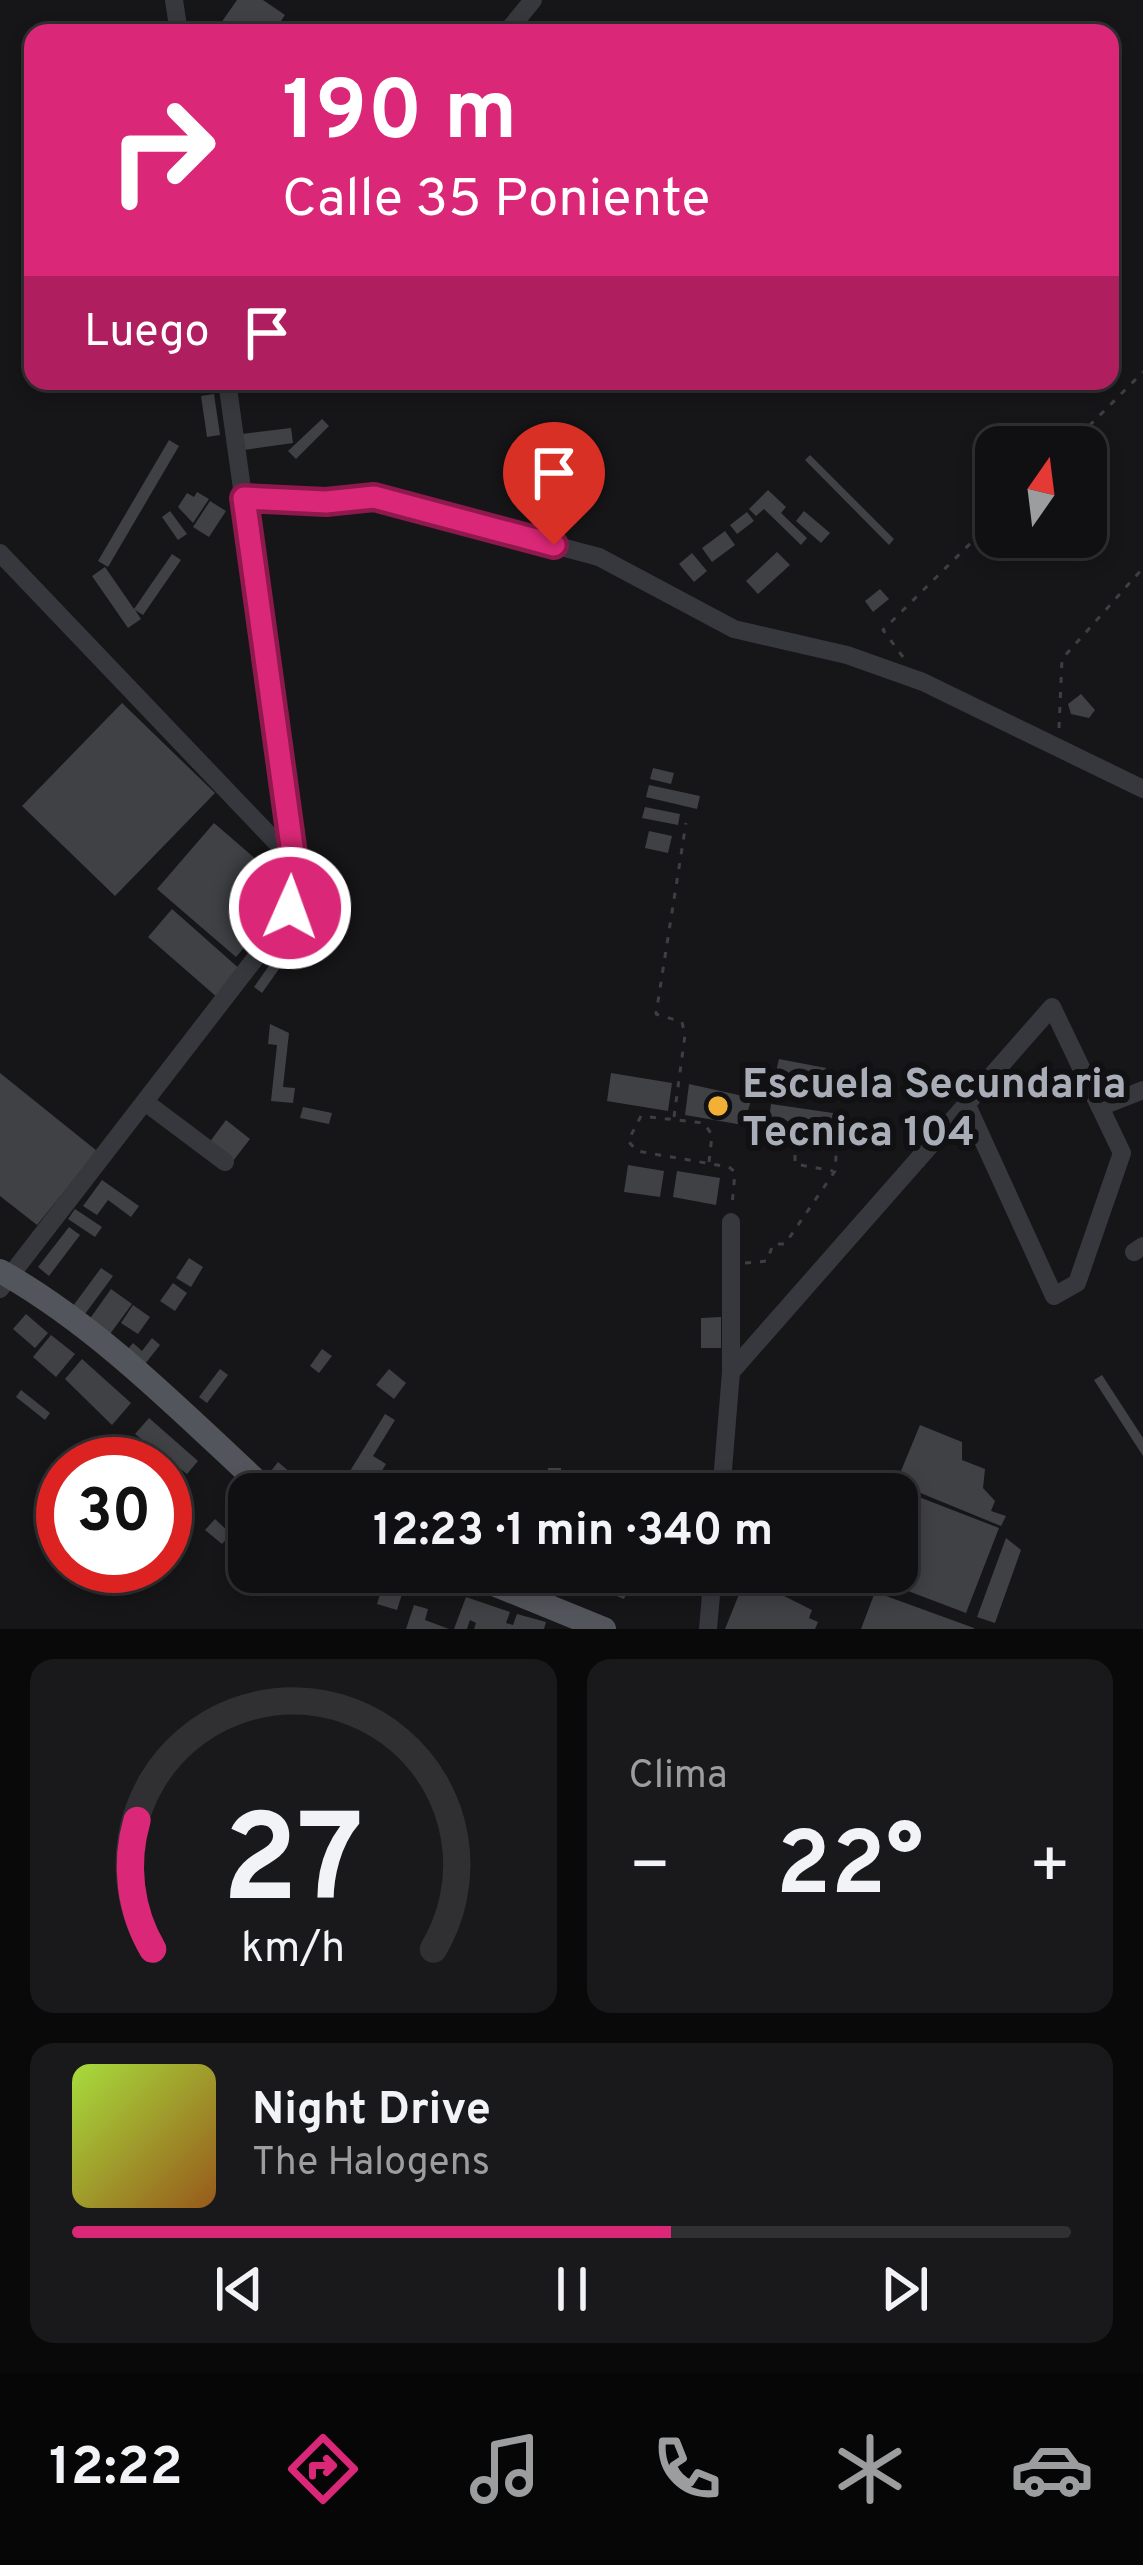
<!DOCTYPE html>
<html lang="es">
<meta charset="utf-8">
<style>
:root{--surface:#101012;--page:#19191b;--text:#f1f3f6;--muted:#9c9d9f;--line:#303032;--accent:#db2777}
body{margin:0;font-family:Overpass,sans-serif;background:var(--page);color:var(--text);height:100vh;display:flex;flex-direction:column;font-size:45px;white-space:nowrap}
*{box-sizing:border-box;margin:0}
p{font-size:39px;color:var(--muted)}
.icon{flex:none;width:66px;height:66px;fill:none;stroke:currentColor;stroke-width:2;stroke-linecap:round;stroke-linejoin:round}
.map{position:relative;height:1629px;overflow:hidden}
.sheet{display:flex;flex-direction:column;gap:30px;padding:30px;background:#09090a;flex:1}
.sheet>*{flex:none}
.hud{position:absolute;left:24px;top:24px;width:1095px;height:366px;border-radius:24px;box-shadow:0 6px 18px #0003,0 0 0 3px var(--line);background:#db2777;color:#fff;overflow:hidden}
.needle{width:78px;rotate:14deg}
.controls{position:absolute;left:975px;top:426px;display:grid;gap:24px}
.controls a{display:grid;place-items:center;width:132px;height:132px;border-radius:24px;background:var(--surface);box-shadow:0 6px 18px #0003,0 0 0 3px var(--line);font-size:60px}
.speed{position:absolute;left:36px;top:1437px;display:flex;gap:24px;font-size:60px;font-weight:700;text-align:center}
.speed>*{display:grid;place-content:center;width:156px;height:156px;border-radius:50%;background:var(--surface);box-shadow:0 6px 18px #0003,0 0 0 3px var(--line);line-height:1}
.speed .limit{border:18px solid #d22;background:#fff;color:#111}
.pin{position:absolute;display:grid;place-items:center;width:102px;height:102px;color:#fff;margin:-123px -51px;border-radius:50% 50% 50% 0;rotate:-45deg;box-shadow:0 0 12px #0007}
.pin .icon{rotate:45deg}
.me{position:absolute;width:132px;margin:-66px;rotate:2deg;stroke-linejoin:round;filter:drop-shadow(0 0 9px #0008)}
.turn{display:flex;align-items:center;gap:42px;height:252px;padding:0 60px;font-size:54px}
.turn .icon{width:156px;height:156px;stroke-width:2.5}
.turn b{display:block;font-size:84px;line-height:102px}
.then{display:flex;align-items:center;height:114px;padding:0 60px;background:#0003;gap:24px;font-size:45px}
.big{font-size:90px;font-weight:700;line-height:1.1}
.sheet .tile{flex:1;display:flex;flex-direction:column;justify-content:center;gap:18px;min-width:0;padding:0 42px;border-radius:24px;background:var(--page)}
.sheet .dial{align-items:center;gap:0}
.dial svg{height:312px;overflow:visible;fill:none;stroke:var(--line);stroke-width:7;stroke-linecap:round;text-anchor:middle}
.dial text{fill:var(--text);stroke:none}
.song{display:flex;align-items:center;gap:36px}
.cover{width:144px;height:144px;border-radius:18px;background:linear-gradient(135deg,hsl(80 70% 55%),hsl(30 70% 35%))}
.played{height:12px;border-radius:6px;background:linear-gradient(90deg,var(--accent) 60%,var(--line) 60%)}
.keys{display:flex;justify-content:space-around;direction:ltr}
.heat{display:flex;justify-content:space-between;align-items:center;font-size:66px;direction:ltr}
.sheet .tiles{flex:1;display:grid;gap:30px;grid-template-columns:1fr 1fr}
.tile:last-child{grid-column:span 2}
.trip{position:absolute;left:228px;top:1473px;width:690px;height:120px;border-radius:24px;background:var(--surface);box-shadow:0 6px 18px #0003,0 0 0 3px var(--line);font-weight:700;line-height:120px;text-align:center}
.menu{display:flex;height:192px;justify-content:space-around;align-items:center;background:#060607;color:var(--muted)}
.menu .icon{width:84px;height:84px}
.menu .selected{color:var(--accent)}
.menu b{font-size:54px;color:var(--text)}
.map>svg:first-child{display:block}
</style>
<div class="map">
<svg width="1143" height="1629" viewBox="0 0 1143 1629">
<rect width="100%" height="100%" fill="#161618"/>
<g fill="#404145">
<path d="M 237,0 L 263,0 L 285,15 L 273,33 L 214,33 Z"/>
<path d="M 214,394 L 220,435 L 207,437 L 201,396 Z"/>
<path d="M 322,419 L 329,426 L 296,459 L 288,451 Z"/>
<path d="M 291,428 L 293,443 L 244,450 L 242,434 Z"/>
<path d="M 169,440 L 179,446 L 108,567 L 98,561 Z"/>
<path d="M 810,455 L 894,539 L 889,545 L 805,460 Z"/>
<path d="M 768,490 L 786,507 L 781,513 L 807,538 L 801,545 L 764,509 L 756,516 L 749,509 Z"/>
<path d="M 197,492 L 209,499 L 193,523 L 178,507 L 187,493 L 194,497 Z"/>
<path d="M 210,501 L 226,511 L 209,537 L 193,527 Z"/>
<path d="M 170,511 L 187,534 L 178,540 L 162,517 Z"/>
<path d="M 804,511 L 830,533 L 821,543 L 796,521 Z"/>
<path d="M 747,512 L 754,521 L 737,534 L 730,525 Z"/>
<path d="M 725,531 L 735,545 L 712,562 L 702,548 Z"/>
<path d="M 777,552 L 790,565 L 758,594 L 746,581 Z"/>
<path d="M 692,553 L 707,571 L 694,582 L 679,564 Z"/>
<path d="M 172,554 L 181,560 L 143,615 L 135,610 L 141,619 L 128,628 L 92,576 L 105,567 L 134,609 Z"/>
<path d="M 880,589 L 889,599 L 873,612 L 865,601 Z"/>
<path d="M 1081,694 L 1095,710 L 1089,718 L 1071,714 L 1068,704 Z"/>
<path d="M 122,703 L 215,793 L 115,896 L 22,806 Z"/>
<path d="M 653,768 L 674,773 L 671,784 L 650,779 Z"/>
<path d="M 649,785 L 700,796 L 697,809 L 646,797 Z"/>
<path d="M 645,807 L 680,814 L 678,825 L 642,818 Z"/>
<path d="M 214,823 L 293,891 L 236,957 L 157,889 Z"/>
<path d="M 649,831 L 672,836 L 668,853 L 645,848 Z"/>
<path d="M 172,909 L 242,971 L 218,998 L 148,937 Z"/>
<path d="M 273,960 L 281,966 L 262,993 L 254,987 Z"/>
<path d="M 270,1024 L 289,1033 L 283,1087 L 295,1088 L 293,1103 L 271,1101 L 277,1045 L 268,1044 Z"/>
<path d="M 779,1059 L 826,1068 L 822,1089 L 774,1080 Z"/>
<path d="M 0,1073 L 97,1151 L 37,1225 L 0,1196 Z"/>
<path d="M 611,1073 L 672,1083 L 668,1111 L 607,1101 Z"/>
<path d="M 689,1084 L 752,1098 L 743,1125 L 685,1115 Z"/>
<path d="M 771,1104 L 833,1113 L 829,1138 L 768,1129 Z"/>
<path d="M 303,1107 L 332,1113 L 329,1124 L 300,1118 Z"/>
<path d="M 226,1120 L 250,1139 L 233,1161 L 209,1143 Z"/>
<path d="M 628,1165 L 664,1171 L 660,1197 L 624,1192 Z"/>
<path d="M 677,1171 L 720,1178 L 716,1205 L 673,1197 Z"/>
<path d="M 102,1180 L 139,1206 L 131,1217 L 108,1200 L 97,1215 L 83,1206 Z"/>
<path d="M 75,1209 L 102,1227 L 95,1237 L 68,1219 Z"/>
<path d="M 69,1227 L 80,1235 L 49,1276 L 38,1267 Z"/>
<path d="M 189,1258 L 203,1267 L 191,1287 L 176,1278 Z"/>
<path d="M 101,1268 L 113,1276 L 85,1314 L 73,1306 Z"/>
<path d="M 173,1283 L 187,1293 L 175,1311 L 160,1301 Z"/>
<path d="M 111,1289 L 132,1304 L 110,1334 L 89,1320 Z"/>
<path d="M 133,1305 L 150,1317 L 138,1334 L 121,1323 Z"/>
<path d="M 26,1314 L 48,1333 L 35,1348 L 13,1329 Z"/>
<path d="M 721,1317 L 721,1348 L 701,1348 L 701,1318 Z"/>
<path d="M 51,1335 L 75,1354 L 56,1377 L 33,1357 Z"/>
<path d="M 152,1338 L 160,1345 L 141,1369 L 123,1355 L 133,1343 L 142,1351 Z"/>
<path d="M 322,1349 L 332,1356 L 319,1373 L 310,1366 Z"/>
<path d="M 82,1359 L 131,1403 L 112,1425 L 65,1379 Z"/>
<path d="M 220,1369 L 228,1375 L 207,1403 L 199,1397 Z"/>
<path d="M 389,1369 L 406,1383 L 394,1399 L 376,1385 Z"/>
<path d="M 1102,1375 L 1143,1438 L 1143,1456 L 1094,1380 Z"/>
<path d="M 21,1390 L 50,1413 L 45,1420 L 16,1397 Z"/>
<path d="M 385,1414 L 395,1420 L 373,1456 L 386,1464 L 374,1484 L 379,1488 L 375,1494 L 348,1494 L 339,1489 Z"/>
<path d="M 149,1418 L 198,1461 L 187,1474 L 135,1434 Z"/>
<path d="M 920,1425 L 962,1442 L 962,1460 L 985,1469 L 983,1488 L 995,1501 L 991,1511 L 1006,1516 L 1001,1526 L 896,1483 Z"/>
<path d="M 278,1462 L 291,1473 L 277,1491 L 264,1480 Z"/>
<rect x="548" y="1468" width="13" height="26"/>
<path d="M 893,1487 L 999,1528 L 966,1613 L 858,1572 L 897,1572 Z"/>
<path d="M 215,1519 L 231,1534 L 222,1544 L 205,1530 Z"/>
<path d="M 1006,1538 L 1021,1550 L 995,1623 L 977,1617 Z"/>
<path d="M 387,1572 L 408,1575 L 397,1610 L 377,1604 Z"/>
<path d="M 601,1572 L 636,1572 L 624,1599 L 594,1587 Z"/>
<path d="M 746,1577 L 812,1610 L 809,1618 L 818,1622 L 815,1629 L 725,1629 Z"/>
<path d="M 875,1592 L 974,1628 L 974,1629 L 861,1629 Z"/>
<path d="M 466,1597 L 510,1612 L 506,1623 L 513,1625 L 517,1614 L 546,1622 L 544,1629 L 474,1629 L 476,1623 L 470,1620 L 467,1629 L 454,1629 Z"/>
<path d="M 414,1605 L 428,1609 L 425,1620 L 449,1629 L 406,1629 Z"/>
</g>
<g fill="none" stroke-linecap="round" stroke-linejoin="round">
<g stroke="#3d3f44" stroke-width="3" stroke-dasharray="6 9" stroke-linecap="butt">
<path d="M 1068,447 L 1143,372"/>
<path d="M 903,657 L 883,630 L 996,518"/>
<path d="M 1059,728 L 1062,659 L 1143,568"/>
<path d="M 674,1117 L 685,1035 L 682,1022 L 656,1014 L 686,823"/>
<path d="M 795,1140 L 795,1164 L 833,1171"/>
<path d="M 709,1162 L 712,1135 L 704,1123 L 641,1116 L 628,1141 L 637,1151 L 729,1167 L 735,1172 L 732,1206"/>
<path d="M 745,1263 L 767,1261 L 773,1244 L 785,1244 L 835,1171 L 840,1099 L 782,1091"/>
</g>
<g stroke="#37383d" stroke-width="18">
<path d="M 174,0 L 179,33"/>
<path d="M 506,33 L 533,0"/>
<path d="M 244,498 L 326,502 L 374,497 L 599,557 L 734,629 L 847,655 L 923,682 L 1143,789"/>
<path d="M 0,553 L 294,861"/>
<path d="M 145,1102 L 225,1162"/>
<path d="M 1100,1107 L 1143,1090"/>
<path d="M 1134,1252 L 1143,1246"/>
<path d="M 0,1289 L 274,934 L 290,907 L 294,861 L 227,381"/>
<path d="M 731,1372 L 1052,1007 L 1122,1153 L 1077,1283 L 1054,1296 L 966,1103"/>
<path d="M 721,1494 L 731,1372 L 731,1222"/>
<path d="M 708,1629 L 713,1572"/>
</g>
<g stroke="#53555c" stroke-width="24">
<path d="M 0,1271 C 98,1326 182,1412 264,1488 L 279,1494"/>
<path d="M 464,1572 L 604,1629"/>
</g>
</g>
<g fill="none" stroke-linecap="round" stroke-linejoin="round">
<defs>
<path id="route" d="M 290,908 L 294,861 L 244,498 L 326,502 L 374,497 L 554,545"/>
</defs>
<use href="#route" stroke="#8e194d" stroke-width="30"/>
<use href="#route" stroke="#db2777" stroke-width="21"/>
</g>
<circle fill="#f2b134" stroke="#111113" stroke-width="4.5" cx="718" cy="1106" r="12"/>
<g text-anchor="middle" stroke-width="12" stroke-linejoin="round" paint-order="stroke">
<g font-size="42" font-weight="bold" fill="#a8adb8" stroke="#111113" text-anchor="start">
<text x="742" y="1097">Escuela Secundaria<tspan x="742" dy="48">Tecnica 104</tspan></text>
</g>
</g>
</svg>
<div class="controls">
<a><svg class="needle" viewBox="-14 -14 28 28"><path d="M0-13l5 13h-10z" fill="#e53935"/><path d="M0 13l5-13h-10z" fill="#9c9d9f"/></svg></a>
</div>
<div class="speed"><div class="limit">30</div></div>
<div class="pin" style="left:554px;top:545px;background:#d93025"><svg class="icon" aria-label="arrive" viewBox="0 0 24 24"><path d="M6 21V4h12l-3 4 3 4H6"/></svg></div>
<svg class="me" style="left:290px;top:908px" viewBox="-20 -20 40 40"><circle r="17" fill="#db2777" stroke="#fff" stroke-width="3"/><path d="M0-11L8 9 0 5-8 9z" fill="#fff"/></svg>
<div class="trip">12:23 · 1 min · 340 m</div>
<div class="hud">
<div class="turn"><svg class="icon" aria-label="right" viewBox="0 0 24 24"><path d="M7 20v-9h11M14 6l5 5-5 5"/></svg><div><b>190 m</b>Calle 35 Poniente</div></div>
<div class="then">Luego<svg class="icon" aria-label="arrive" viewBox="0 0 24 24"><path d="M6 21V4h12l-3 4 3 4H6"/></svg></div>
</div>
</div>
<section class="sheet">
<div class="tiles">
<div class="tile dial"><svg viewBox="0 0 100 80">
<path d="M14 69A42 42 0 1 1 86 69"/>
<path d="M14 69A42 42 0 0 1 10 36" stroke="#db2777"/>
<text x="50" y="56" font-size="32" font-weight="700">27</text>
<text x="50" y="72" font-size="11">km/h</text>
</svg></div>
<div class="tile"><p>Clima</p>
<div class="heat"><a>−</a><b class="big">22°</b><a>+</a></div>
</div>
<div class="tile">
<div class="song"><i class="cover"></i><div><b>Night Drive</b><p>The Halogens</p></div></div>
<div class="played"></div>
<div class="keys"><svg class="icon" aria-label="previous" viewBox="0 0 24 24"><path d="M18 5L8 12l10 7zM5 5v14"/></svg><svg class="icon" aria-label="pause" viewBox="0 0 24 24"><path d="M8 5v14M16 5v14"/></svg><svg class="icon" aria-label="next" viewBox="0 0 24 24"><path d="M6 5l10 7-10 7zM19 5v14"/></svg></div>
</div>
</div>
</section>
<nav class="menu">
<b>12:22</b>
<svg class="icon selected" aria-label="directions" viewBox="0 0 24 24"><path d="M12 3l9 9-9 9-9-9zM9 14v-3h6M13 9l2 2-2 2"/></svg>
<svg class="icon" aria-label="music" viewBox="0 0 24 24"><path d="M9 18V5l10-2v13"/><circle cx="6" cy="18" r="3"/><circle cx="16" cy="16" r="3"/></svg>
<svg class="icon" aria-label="phone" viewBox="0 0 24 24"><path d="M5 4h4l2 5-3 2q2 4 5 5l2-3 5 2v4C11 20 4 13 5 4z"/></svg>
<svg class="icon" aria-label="climate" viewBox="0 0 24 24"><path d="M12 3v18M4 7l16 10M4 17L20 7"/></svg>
<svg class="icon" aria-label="car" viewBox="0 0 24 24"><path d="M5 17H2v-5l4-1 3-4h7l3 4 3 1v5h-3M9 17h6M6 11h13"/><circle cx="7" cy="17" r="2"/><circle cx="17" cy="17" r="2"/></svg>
</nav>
